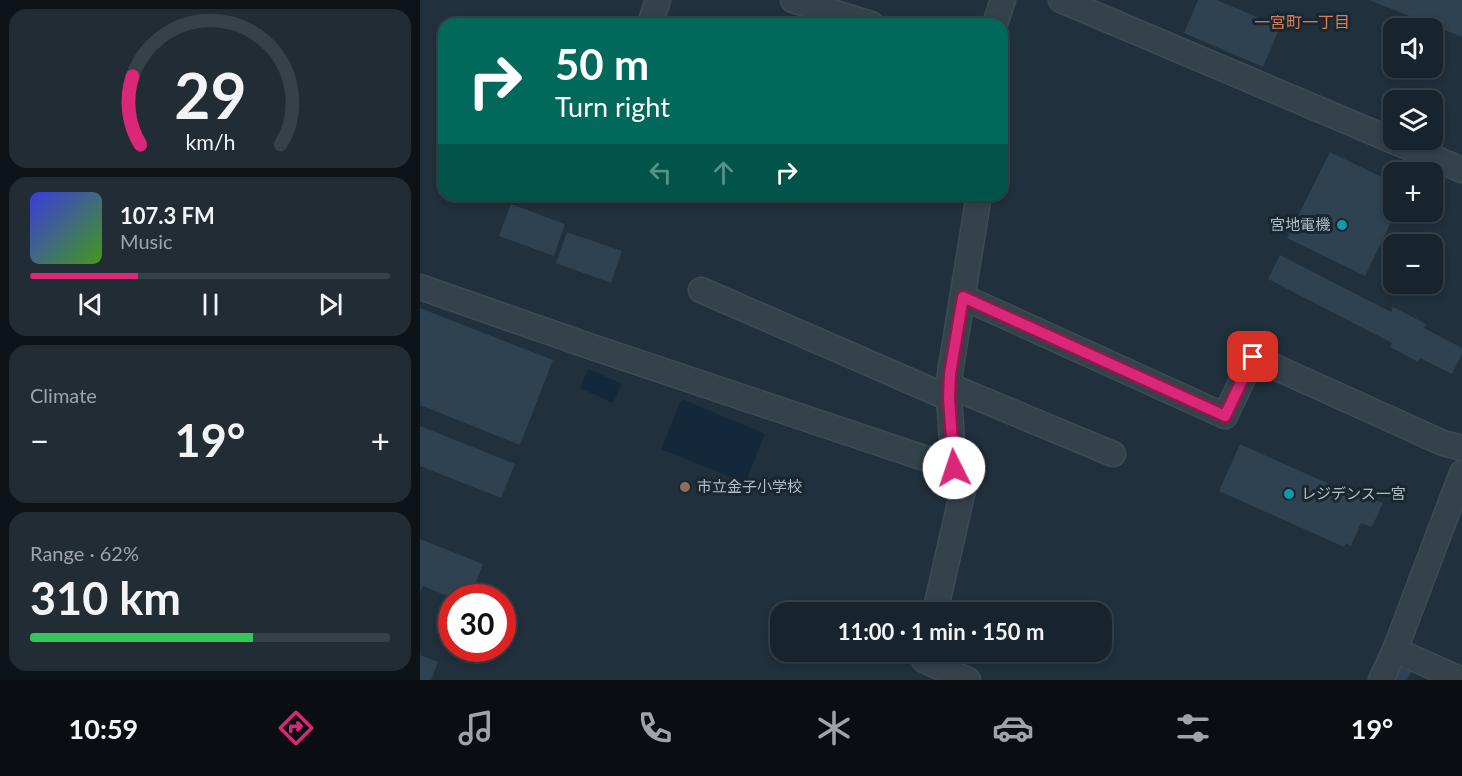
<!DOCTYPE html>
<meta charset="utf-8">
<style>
:root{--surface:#18242d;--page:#212c35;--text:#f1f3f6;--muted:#9fa4aa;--line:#364149;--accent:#db2777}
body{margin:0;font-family:Lato,"Noto Sans JP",sans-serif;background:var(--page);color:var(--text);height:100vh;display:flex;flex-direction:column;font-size:22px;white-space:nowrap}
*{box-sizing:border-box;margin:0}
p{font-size:20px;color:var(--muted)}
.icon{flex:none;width:33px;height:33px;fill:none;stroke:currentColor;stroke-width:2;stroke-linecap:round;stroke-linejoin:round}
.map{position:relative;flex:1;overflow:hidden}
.panel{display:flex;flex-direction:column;gap:9px;padding:9px;background:#0d1419;width:420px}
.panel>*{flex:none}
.hud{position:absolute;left:18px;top:18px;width:570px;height:183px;border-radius:18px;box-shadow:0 3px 9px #0003,0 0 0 2px var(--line);background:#00695c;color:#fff;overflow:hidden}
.buttons{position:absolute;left:963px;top:18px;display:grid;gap:12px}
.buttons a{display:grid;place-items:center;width:60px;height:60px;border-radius:12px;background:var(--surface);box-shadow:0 3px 9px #0003,0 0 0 2px var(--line);font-size:30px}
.speed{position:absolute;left:18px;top:584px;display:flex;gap:12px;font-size:30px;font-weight:700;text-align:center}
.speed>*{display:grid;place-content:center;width:78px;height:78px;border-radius:50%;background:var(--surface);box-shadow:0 3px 9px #0003,0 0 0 2px var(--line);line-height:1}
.speed .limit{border:9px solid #d22;background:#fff;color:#111}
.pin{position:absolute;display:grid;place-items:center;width:51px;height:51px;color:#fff;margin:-26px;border-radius:12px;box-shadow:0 3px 9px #0006}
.me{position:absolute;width:66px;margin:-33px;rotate:356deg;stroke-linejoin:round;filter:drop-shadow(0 0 4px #0008)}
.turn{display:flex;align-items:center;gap:21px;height:126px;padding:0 18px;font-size:27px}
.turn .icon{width:78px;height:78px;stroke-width:2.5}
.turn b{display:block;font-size:42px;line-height:51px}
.lanes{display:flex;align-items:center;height:57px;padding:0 18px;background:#0003;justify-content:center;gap:30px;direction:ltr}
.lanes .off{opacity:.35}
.big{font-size:45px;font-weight:700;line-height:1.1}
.panel .tile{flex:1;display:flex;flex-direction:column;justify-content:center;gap:9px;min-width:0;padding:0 21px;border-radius:18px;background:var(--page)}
.panel .dial{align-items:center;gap:0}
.dial svg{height:156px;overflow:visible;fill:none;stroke:var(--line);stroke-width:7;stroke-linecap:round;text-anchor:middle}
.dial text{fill:var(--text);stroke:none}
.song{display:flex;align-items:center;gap:18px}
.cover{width:72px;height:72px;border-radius:9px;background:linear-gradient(135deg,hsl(240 70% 55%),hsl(100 70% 35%))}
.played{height:6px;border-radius:3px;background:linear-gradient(90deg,var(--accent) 30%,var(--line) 30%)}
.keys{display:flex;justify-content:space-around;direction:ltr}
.heat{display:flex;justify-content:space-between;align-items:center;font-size:33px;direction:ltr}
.charge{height:9px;border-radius:4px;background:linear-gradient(90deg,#34c759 62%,var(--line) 0)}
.trip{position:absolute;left:350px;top:602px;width:342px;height:60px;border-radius:18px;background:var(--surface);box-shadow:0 3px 9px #0003,0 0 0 2px var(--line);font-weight:700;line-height:60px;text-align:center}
.menu{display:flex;height:96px;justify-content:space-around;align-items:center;background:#0a0e12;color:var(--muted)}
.menu .icon{width:42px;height:42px}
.menu .current{color:var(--accent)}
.menu b{font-size:27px;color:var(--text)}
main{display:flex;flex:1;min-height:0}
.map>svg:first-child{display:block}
</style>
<main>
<section class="panel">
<div class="tile dial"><svg viewBox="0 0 100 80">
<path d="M14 69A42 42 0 1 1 86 69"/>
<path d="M14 69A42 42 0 0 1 10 34" stroke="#db2777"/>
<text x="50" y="56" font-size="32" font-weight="700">29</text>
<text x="50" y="72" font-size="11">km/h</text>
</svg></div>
<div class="tile">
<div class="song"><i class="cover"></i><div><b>107.3 FM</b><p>Music</p></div></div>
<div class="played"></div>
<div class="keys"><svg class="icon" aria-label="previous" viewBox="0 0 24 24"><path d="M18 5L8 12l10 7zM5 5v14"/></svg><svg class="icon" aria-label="pause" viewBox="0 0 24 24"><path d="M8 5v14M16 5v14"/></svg><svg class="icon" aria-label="next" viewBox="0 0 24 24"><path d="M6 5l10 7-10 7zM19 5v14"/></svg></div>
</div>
<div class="tile"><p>Climate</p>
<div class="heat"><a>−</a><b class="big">19°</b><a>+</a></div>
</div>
<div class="tile"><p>Range · 62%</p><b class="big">310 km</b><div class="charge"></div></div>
</section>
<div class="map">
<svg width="1042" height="680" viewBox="0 0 1042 680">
<rect width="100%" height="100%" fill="#20303c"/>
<g fill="#13293b">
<path d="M 168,369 L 202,384 L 193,403 L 160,388 Z"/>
<path d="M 262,399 L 345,434 L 325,483 L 241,449 Z"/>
</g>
<g fill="#2e4251">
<path d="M 778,0 L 797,0 L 860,27 L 843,67 L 764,33 Z"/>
<path d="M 949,0 L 1042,0 L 1042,37 Z"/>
<path d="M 910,152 L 974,183 L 974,212 L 976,212 L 945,276 L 867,238 Z"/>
<path d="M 91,204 L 145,224 L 134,256 L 79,236 Z"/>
<path d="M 147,232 L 202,251 L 191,283 L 136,263 Z"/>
<path d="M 860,255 L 971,312 L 973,307 L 1006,324 L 1004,328 L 1042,348 L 1042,354 L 1032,374 L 1000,358 L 998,362 L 970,347 L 972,343 L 848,279 Z"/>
<path d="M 0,308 L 133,360 L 100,445 L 0,405 Z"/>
<path d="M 0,426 L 95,464 L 81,498 L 0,466 Z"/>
<path d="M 820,444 L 949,502 L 951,498 L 963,503 L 952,527 L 941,523 L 931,546 L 926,543 L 924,547 L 799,491 Z"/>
<path d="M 0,539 L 63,564 L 50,597 L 32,598 L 3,586 L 0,593 Z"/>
<path d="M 0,655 L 18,662 L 11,680 L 0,680 Z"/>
<path d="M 979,663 L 992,670 L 987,680 L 972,680 Z"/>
</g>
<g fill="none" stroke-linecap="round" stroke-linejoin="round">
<defs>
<g id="minor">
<path d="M 373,0 L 451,24"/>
<path d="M 641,0 L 1042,170"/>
<path d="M 230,24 L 238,0"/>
<path d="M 575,24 L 583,0"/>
<path d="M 0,287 L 175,348 L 534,468 L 542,475 L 544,486 L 515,612"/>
<path d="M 281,290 L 529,398"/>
<path d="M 543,297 L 805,416 L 833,357 L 1023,443 L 1042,448"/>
<path d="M 530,386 L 693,454"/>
<path d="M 534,468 L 529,398 L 530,373 L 559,195"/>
<path d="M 1042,473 L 975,650 L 1042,680"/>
<path d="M 504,660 L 548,680"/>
<path d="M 961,680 L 975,650"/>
</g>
</defs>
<use href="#minor" stroke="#3d4b55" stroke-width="27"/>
<use href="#minor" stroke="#34424c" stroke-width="24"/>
</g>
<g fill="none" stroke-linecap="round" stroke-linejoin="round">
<defs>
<path id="route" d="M 534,468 L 529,398 L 530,374 L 543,297 L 805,416 L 833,357"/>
</defs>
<use href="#route" stroke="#8e194d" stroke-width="15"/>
<use href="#route" stroke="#db2777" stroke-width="10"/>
</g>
<g fill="#0f9aa8" stroke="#192731" stroke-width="2">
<circle cx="922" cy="225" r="6"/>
<circle cx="869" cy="494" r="6"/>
</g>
<circle fill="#8d6e63" stroke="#192731" stroke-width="2" cx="265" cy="487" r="6"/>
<g text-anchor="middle" stroke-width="6" stroke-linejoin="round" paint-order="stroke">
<g font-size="15" fill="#afbdc8" stroke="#192731" text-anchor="start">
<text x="910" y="230" text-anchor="end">宮地電機</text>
<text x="277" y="492">市立金子小学校</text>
<text x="881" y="499">レジデンス一宮</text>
</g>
<g font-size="16" fill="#dd7b55" stroke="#192731">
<text x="882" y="28">一宮町一丁目</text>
</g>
</g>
</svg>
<div class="buttons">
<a><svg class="icon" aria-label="sound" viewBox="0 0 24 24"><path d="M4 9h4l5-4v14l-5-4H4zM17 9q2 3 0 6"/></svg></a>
<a><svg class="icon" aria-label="layers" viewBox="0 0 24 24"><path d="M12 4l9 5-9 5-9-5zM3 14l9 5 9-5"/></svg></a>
<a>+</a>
<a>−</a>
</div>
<div class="speed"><div class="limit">30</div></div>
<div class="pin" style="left:833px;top:357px;background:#d93025"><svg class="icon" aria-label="arrive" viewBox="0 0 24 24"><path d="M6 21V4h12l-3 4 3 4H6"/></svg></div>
<svg class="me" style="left:534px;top:468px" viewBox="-20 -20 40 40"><circle r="19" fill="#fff"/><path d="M0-13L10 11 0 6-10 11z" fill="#db2777"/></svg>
<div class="trip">11:00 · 1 min · 150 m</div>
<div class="hud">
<div class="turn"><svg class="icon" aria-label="right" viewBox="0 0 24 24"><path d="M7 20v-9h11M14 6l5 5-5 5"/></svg><div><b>50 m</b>Turn right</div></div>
<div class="lanes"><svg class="icon off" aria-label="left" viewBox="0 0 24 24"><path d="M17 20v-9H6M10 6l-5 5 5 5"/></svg><svg class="icon off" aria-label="ahead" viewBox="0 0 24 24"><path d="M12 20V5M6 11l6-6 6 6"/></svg><svg class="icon" aria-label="right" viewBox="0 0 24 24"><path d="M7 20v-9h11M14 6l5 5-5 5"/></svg></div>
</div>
</div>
</main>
<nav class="menu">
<b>10:59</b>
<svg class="icon current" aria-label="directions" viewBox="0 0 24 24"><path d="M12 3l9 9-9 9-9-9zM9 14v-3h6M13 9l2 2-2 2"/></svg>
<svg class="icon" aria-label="music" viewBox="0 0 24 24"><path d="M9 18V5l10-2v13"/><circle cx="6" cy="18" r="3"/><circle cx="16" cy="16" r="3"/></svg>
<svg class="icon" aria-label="phone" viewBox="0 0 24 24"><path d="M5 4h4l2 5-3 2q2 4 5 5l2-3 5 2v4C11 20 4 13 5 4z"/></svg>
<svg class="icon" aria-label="climate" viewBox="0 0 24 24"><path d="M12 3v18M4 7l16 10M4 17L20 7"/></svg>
<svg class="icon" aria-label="car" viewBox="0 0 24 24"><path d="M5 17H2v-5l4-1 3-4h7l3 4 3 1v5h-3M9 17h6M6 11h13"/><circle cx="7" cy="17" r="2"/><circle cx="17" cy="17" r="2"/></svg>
<svg class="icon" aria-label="filters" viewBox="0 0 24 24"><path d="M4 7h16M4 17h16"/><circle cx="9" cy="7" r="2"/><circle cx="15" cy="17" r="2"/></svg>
<b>19°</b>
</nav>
